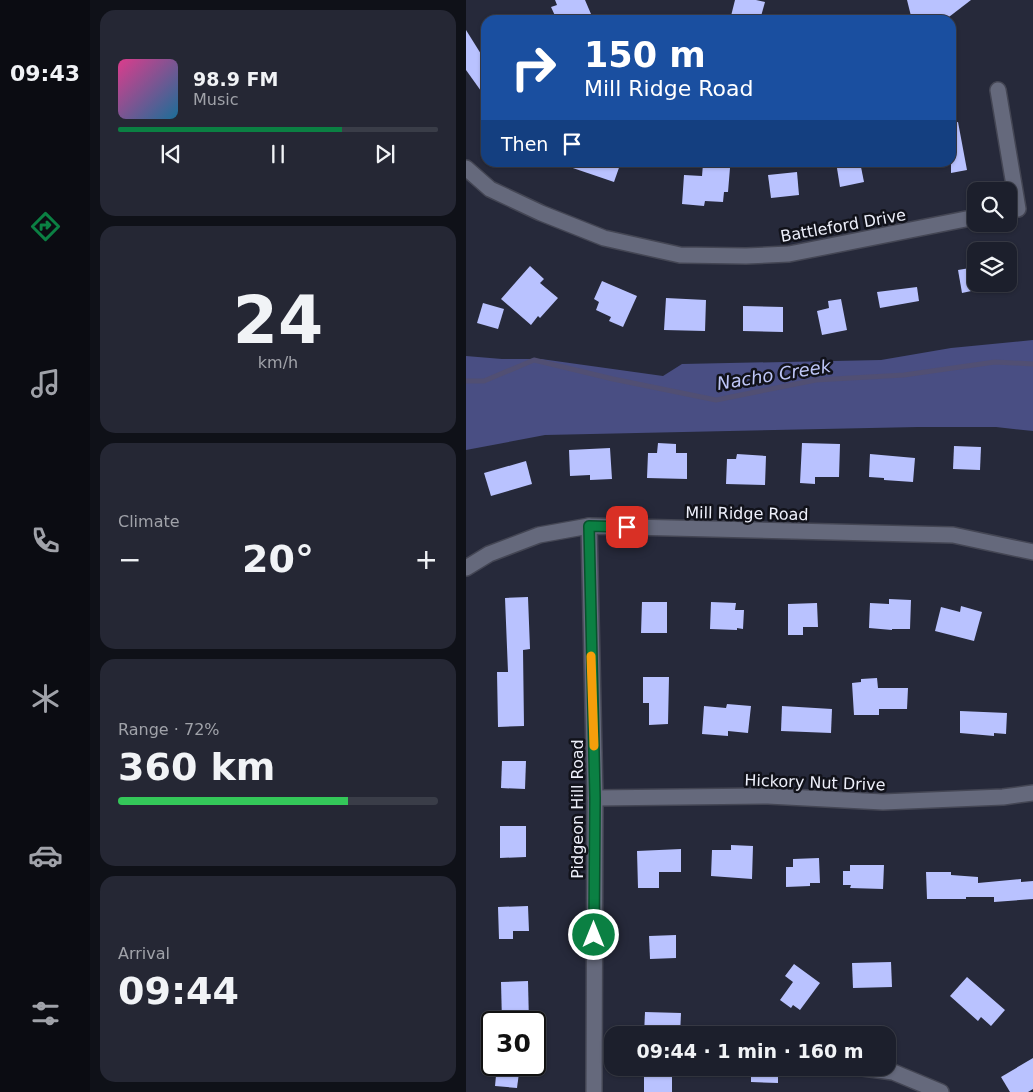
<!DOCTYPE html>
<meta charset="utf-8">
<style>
:root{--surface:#1c1f2c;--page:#252734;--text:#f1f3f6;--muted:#a0a2a9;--line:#3a3d48;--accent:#0b8043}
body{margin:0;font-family:"DejaVu Sans",sans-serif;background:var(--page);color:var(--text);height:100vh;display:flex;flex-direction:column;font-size:19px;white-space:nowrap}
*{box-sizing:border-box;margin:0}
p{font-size:16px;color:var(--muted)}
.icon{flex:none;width:28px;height:28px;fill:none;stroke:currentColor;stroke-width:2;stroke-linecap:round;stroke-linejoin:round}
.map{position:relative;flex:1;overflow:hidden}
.side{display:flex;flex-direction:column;gap:10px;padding:10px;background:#0f1118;width:376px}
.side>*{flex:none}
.hud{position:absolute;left:15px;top:15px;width:475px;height:152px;border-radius:15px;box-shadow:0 1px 4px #0004,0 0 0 1px var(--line);background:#1a4fa0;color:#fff;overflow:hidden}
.buttons{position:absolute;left:501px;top:182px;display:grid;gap:10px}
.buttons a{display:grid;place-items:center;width:50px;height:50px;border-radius:10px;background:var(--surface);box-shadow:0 1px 4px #0004,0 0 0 1px var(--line);font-size:25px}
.speed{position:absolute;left:15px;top:1011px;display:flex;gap:10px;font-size:25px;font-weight:700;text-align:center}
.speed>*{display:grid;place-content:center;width:65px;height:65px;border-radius:50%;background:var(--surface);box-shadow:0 1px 4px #0004,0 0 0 1px var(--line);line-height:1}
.speed .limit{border:2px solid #111;border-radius:8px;background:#fff;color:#111}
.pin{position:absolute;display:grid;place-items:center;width:42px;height:42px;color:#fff;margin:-21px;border-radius:10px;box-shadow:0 2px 8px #0006}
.me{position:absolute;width:55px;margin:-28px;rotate:0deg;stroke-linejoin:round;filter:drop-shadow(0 0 4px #0008)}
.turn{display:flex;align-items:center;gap:18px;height:105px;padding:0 20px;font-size:22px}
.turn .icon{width:65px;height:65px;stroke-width:2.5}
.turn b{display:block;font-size:35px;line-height:42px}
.then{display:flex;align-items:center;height:48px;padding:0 20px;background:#0003;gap:10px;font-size:19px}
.big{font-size:38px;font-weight:700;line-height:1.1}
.side .widget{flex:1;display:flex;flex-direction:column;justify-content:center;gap:8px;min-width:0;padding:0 18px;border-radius:15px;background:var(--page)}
.side .dial{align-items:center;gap:0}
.dial b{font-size:65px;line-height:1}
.song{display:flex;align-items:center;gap:15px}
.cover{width:60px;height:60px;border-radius:8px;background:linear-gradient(135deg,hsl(330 70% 55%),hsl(200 70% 35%))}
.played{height:5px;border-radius:2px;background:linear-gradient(90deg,var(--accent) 70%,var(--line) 70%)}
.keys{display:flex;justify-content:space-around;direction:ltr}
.heat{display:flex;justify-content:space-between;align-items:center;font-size:28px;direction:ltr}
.charge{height:8px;border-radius:4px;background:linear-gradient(90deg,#34c759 72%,var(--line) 0)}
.trip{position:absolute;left:138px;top:1026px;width:292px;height:50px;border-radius:15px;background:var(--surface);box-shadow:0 1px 4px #0004,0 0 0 1px var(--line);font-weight:700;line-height:50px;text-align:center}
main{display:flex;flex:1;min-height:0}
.tab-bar{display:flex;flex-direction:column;width:90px;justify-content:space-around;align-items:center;background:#0b0c12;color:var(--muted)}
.tab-bar .icon{width:35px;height:35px}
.tab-bar .active{color:var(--accent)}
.tab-bar b{font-size:22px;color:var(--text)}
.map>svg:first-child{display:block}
</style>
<main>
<nav class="tab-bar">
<b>09:43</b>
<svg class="icon active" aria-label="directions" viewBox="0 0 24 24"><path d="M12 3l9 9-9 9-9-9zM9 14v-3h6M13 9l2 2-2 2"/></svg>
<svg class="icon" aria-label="music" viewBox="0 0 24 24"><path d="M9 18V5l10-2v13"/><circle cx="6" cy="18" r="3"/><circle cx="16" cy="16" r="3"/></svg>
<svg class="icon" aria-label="phone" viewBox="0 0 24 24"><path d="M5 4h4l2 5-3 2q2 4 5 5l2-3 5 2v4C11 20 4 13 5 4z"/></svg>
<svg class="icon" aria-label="climate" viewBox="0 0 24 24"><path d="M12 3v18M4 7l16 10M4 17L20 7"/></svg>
<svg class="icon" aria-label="car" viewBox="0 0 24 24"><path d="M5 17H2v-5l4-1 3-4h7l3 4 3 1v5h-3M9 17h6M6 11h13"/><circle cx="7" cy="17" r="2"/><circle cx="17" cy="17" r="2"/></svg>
<svg class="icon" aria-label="filters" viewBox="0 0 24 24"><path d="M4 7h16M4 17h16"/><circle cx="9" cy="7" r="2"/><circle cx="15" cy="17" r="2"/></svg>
</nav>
<section class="side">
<div class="widget">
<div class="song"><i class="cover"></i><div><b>98.9 FM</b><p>Music</p></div></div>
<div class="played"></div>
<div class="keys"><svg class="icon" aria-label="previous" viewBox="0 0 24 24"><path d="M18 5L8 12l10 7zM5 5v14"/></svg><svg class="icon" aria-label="pause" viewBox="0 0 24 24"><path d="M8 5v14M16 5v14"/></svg><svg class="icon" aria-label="next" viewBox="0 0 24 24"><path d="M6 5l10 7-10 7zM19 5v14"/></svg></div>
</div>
<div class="widget dial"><b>24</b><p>km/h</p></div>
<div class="widget"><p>Climate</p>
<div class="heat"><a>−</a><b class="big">20°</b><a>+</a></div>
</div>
<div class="widget"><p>Range · 72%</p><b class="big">360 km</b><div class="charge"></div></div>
<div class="widget"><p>Arrival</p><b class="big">09:44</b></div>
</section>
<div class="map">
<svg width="567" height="1092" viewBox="0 0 567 1092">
<rect width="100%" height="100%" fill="#26293a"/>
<path fill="#494e83" d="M 567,340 L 567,431 L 530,427 L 452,427 L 79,435 L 0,450 L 0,356 L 36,359 L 75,359 L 197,376 L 216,364 L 415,360 L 485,348 Z"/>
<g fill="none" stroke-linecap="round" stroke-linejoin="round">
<path stroke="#514f73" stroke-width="5" d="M 0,381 L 18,381 L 68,360 L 147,379 L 250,400 L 350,380 L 438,375 L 529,362 L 567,364"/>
</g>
<g fill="#b9c2ff">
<path d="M 89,0 L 119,0 L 125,14 L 109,20 L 91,20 L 85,7 L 91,5 Z"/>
<path d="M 269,0 L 290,0 L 299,2 L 294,20 L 264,20 Z"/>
<path d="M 441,0 L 505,0 L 479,20 L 446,20 Z"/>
<path d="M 0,30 L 20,62 L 20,98 L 0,70 Z"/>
<path d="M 492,122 L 501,170 L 485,173 L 485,123 Z"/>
<path d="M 98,162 L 155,162 L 148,182 L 98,165 Z"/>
<path d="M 370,162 L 394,162 L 398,182 L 374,187 Z"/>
<path d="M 237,164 L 264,168 L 262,192 L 258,192 L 257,202 L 239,201 L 238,206 L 216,204 L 218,175 L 236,176 Z"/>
<path d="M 331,172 L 333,195 L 305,198 L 302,175 Z"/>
<path d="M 64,266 L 78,279 L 74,283 L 92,298 L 74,318 L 72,316 L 65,325 L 35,299 Z"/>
<path d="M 510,267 L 510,290 L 496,293 L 492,270 Z"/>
<path d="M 136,281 L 171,296 L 157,327 L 143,321 L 145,317 L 130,310 L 133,302 L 128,299 Z"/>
<path d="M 451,287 L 453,301 L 414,308 L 411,292 Z"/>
<path d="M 200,298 L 240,300 L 239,331 L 198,330 Z"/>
<path d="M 375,299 L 381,330 L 356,335 L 351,311 L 363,308 L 362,301 Z"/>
<path d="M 17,303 L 38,309 L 32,329 L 11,323 Z"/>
<path d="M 277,306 L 317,307 L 317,332 L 277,331 Z"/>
<path d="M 192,443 L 210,444 L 210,453 L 221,453 L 221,479 L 181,478 L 182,453 L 191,453 Z"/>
<path d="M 336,443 L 374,444 L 373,477 L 349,477 L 349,484 L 334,483 Z"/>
<path d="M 488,446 L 515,447 L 514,470 L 487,469 Z"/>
<path d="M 144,448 L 146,479 L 124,480 L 124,475 L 104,476 L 103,450 Z"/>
<path d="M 271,454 L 300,456 L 299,485 L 260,484 L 261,459 L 270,459 Z"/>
<path d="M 404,454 L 449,458 L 447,482 L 418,480 L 418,478 L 403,477 Z"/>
<path d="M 60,461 L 66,484 L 25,496 L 18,473 Z"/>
<path d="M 62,597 L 64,649 L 57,650 L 58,726 L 32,727 L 31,672 L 42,672 L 39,598 Z"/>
<path d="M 423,599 L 445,600 L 444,629 L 426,629 L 426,630 L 403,628 L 404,603 L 423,604 Z"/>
<path d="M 176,602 L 201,602 L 201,633 L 175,633 Z"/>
<path d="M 245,602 L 270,603 L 269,610 L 278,610 L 277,629 L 271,628 L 271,630 L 244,629 Z"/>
<path d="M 351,603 L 352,627 L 337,627 L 337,635 L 322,635 L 322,604 Z"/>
<path d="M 495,606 L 516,612 L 508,641 L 469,631 L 475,607 L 494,612 Z"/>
<path d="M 177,677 L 203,677 L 202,724 L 183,725 L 183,703 L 177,703 Z"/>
<path d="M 411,678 L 412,688 L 442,688 L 441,709 L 413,709 L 413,715 L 388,715 L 386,683 L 395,682 L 395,679 Z"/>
<path d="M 261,704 L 285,706 L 282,733 L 262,731 L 262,736 L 236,734 L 238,706 L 260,708 Z"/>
<path d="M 316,706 L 366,709 L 365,733 L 315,731 Z"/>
<path d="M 494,711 L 541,713 L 540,734 L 528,733 L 528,736 L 494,733 Z"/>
<path d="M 36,761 L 60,761 L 59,789 L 35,788 Z"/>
<path d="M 34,826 L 60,826 L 60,857 L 34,858 Z"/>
<path d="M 265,845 L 287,846 L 286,879 L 245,876 L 246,850 L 265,850 Z"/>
<path d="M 215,849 L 215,872 L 193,872 L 193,888 L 172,888 L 171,851 Z"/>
<path d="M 353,858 L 354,883 L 344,883 L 344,886 L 320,887 L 320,867 L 327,867 L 327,859 Z"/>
<path d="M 384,865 L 418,865 L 417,889 L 384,888 L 385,885 L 377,885 L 377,871 L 384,871 Z"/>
<path d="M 460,872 L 485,872 L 485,875 L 512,877 L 512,883 L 555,879 L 555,882 L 567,881 L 567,899 L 528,902 L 528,897 L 500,897 L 500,899 L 461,899 Z"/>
<path d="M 62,906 L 63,931 L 47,931 L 47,939 L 33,939 L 32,907 Z"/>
<path d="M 210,935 L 210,958 L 184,959 L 183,936 Z"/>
<path d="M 425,962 L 426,987 L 387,988 L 386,963 Z"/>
<path d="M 328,964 L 354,983 L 334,1010 L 327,1005 L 325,1008 L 314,1000 L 327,982 L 319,976 Z"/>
<path d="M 501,977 L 539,1010 L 525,1026 L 515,1017 L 512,1021 L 484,996 Z"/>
<path d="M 62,981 L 63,1022 L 36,1022 L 35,982 Z"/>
<path d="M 179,1012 L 215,1013 L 214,1035 L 178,1035 Z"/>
<path d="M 567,1058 L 567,1089 L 562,1092 L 544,1092 L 535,1077 Z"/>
<path d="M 31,1065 L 54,1065 L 51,1088 L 29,1086 Z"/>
<path d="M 285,1068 L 312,1068 L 312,1083 L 285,1082 Z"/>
<path d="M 206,1076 L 206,1092 L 178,1092 L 178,1077 Z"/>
</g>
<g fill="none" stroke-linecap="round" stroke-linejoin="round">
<defs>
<g id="street">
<path d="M 532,90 L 552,209"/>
<path d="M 0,168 L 24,189 L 75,213 L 138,238 L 214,255 L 280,256 L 323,254 L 510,217"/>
<path d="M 123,526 L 129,798 L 128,1092"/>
<path d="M 0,568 L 23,554 L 73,535 L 123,526 L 487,535 L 567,552"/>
<path d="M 129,798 L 302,796 L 417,802 L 537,797 L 567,793"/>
<path d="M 397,1068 L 427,1072 L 475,1092"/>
</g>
</defs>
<use href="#street" stroke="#444654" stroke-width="18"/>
<use href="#street" stroke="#65697c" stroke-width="15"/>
</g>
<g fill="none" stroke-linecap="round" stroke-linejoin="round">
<defs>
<path id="route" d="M 128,935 L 129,798 L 123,526 L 161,527"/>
</defs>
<use href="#route" stroke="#07532c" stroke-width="12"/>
<use href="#route" stroke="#0b8043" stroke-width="9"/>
<path stroke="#f59e0b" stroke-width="9" d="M 125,656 L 128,746"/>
</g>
<g text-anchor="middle" stroke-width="5" stroke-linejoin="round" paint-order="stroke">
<g font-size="16" fill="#edeffa" stroke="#11121a">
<text transform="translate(377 225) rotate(-10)" y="6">Battleford Drive</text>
<text transform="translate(281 513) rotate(1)" y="6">Mill Ridge Road</text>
<text transform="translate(349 782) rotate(2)" y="6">Hickory Nut Drive</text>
<text transform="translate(111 809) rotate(-90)" y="6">Pidgeon Hill Road</text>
</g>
<g font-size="18" font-style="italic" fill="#bec6f7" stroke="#11121a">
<text transform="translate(308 375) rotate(-9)" y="6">Nacho Creek</text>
</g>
</g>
</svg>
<div class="buttons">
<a><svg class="icon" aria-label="search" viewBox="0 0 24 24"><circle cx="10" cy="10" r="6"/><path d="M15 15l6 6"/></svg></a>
<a><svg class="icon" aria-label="layers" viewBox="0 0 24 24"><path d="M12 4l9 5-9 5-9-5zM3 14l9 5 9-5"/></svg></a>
</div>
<div class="speed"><div class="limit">30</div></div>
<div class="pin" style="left:161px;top:527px;background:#d93025"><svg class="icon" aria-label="arrive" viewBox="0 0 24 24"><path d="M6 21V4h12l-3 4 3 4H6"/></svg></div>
<svg class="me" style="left:128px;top:935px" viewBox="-20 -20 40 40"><circle r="17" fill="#0b8043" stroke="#fff" stroke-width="3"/><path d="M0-11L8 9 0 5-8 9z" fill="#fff"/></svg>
<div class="trip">09:44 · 1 min · 160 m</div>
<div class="hud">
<div class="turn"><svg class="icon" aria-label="right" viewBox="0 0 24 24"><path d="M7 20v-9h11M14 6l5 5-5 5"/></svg><div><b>150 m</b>Mill Ridge Road</div></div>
<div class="then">Then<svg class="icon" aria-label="arrive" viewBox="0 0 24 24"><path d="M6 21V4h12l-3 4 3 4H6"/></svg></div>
</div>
</div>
</main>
